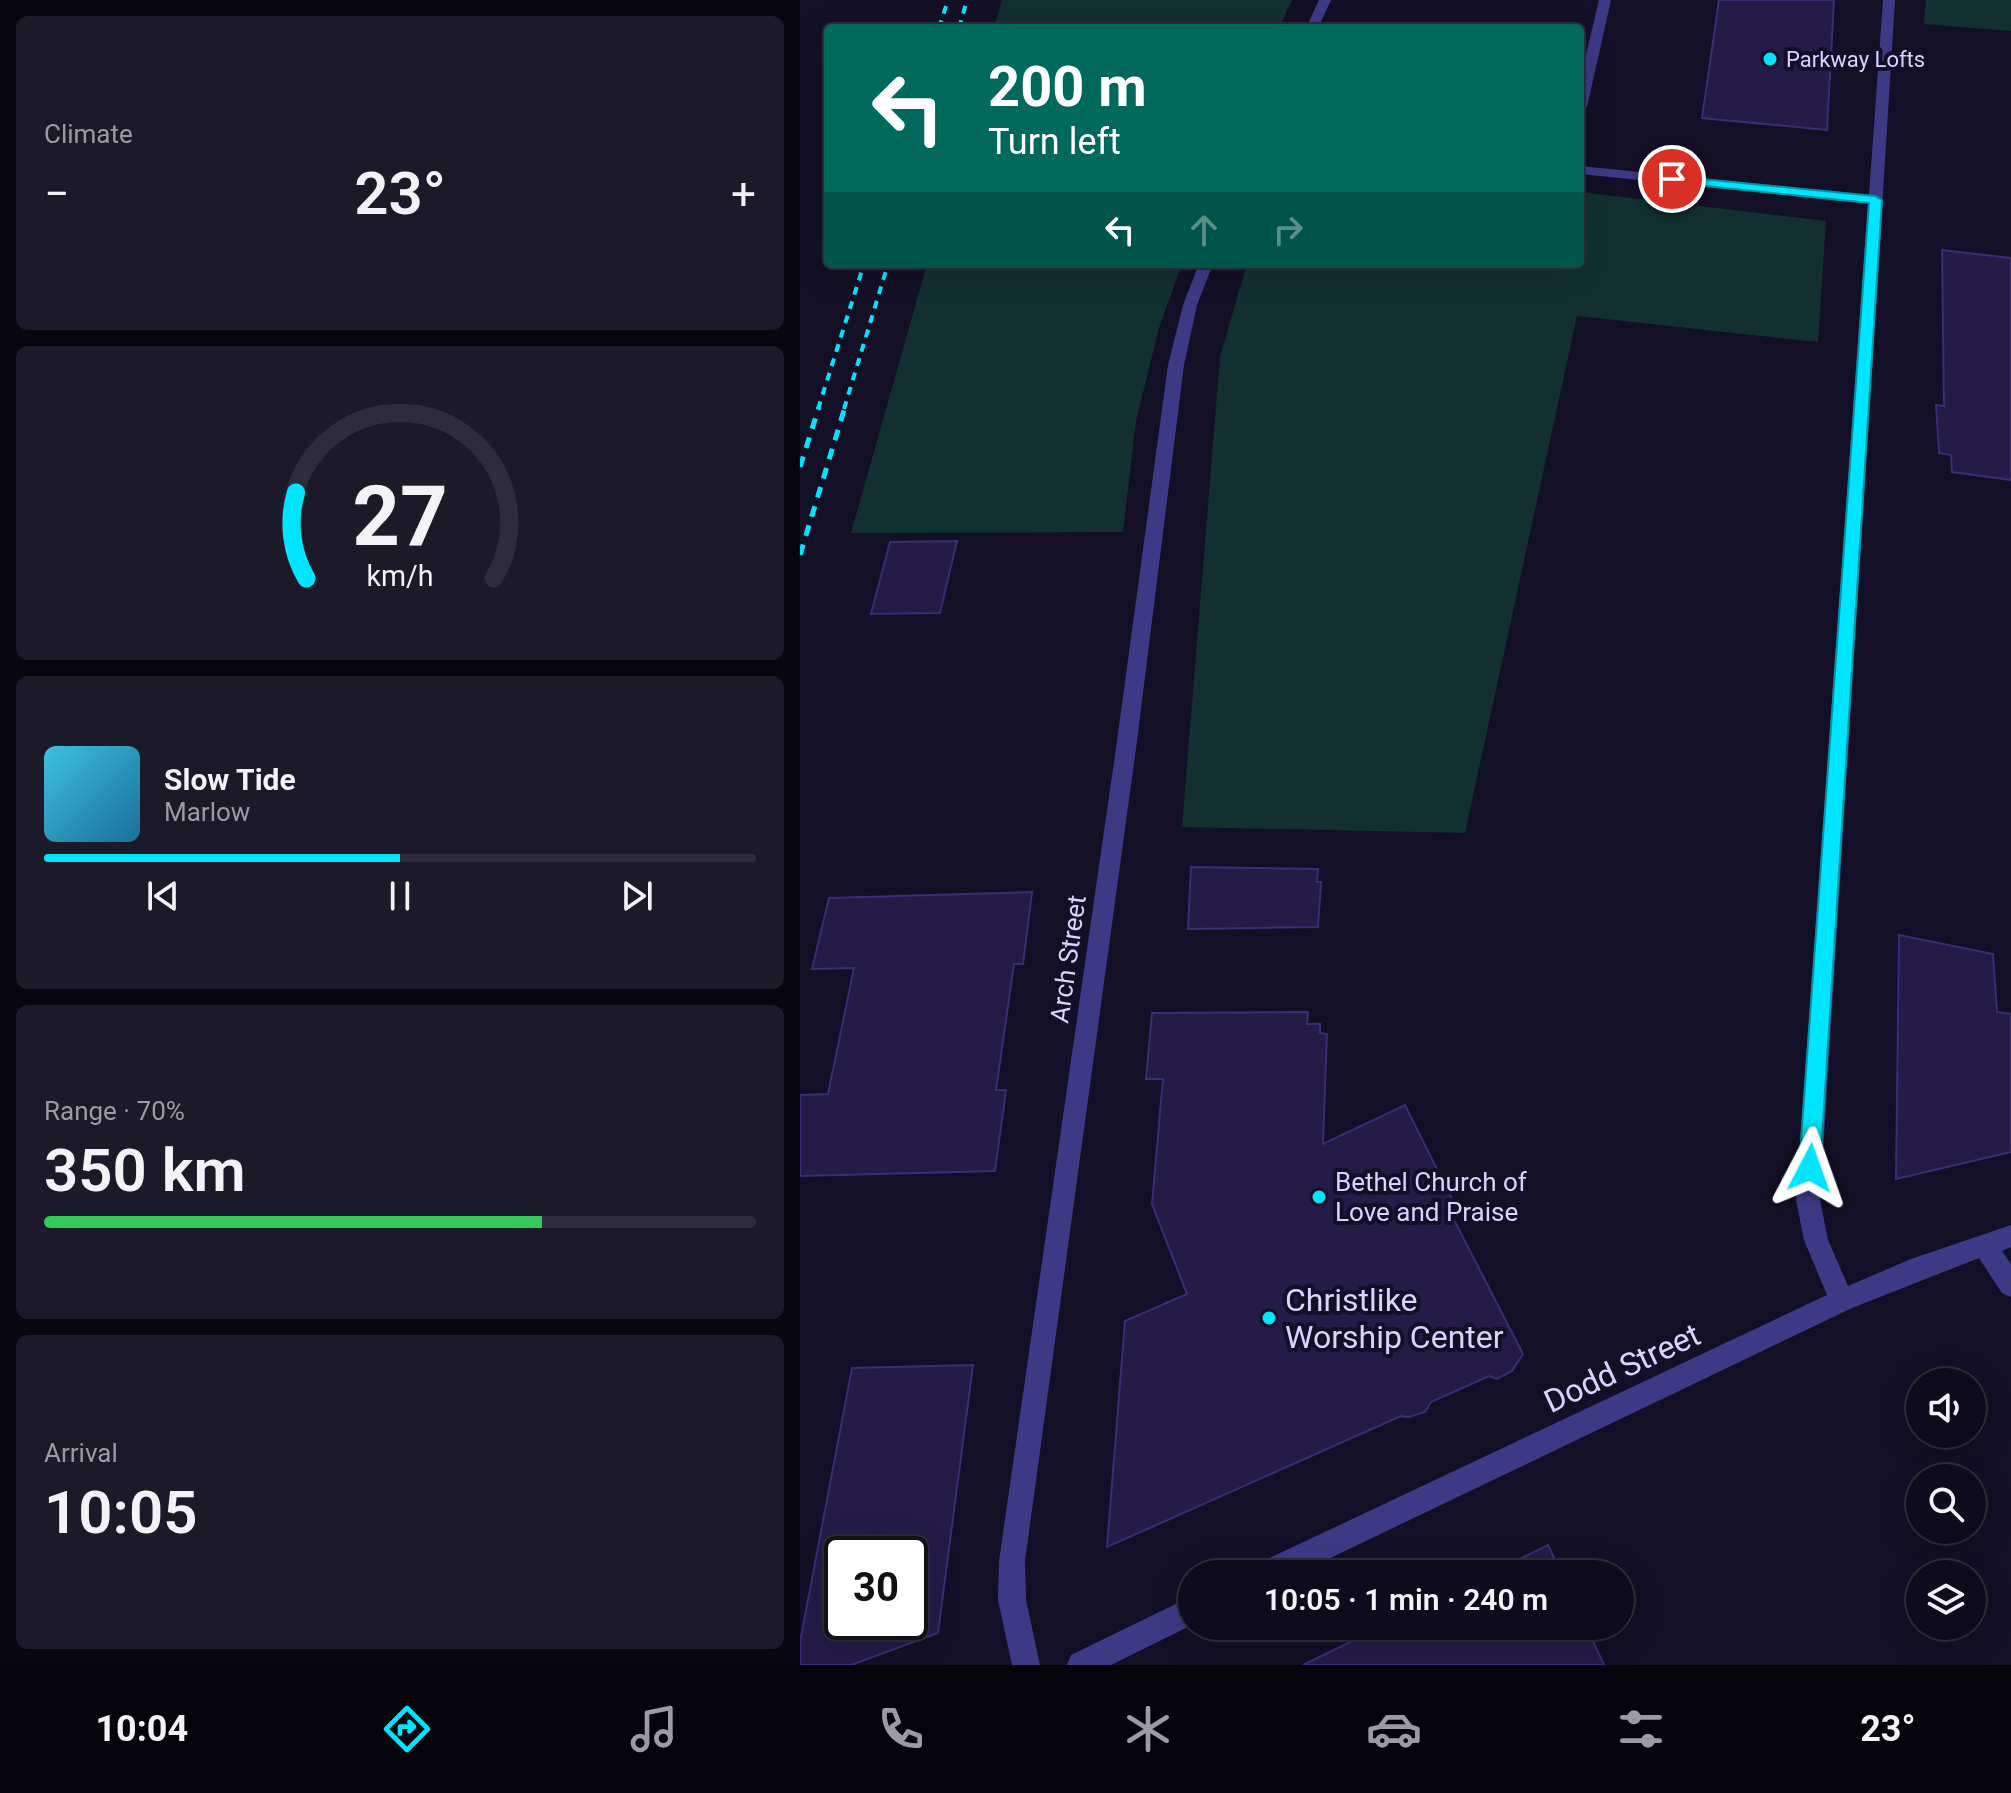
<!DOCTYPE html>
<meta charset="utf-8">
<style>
:root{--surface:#0e0b1c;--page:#1c1929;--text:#f1f3f6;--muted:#9b9ba3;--line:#2e2b3b;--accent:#00e5ff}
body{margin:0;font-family:Roboto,sans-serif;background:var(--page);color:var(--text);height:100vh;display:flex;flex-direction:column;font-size:30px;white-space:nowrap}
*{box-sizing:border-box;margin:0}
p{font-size:26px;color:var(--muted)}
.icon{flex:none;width:44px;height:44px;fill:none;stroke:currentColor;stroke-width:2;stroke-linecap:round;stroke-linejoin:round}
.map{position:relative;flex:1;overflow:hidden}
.side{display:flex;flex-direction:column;gap:16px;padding:16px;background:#08060f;width:800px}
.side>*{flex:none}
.banner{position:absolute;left:24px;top:24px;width:760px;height:244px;border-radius:8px;box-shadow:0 8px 32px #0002,0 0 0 2px var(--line);background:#00695c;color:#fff;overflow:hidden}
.controls{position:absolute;left:1106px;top:1368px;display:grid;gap:16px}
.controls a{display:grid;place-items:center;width:80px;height:80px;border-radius:50%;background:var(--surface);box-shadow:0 8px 32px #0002,0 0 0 2px var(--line);font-size:40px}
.speed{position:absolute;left:24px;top:1536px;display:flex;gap:16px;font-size:40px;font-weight:700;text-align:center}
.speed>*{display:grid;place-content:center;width:104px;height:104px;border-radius:50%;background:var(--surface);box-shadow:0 8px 32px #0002,0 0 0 2px var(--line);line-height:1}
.speed .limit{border:4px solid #111;border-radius:12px;background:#fff;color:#111}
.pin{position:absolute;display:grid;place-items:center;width:68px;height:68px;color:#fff;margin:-34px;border:4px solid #fff;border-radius:50%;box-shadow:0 2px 8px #0007}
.me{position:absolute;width:88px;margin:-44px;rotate:4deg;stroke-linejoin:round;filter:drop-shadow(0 0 6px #0008)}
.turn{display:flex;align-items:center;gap:28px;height:168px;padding:0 32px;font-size:36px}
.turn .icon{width:104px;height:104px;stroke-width:2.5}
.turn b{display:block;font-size:56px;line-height:68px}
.lanes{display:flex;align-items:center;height:76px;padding:0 32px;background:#0003;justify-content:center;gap:40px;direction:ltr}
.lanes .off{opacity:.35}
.big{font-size:60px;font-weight:600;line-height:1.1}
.side .tile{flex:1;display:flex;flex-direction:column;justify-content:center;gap:12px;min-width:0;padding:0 28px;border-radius:12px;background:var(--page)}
.side .dial{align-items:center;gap:0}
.dial svg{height:208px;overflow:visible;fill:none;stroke:var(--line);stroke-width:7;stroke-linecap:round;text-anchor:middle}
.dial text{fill:var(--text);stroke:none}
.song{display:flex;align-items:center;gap:24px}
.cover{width:96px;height:96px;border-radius:12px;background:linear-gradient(135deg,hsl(190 70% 55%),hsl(200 70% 35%))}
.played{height:8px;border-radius:4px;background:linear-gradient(90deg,var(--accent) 50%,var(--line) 50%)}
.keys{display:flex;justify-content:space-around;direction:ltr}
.heat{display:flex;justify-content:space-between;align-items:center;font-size:44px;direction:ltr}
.charge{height:12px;border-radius:6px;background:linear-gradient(90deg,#34c759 70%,var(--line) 0)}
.trip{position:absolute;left:378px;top:1560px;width:456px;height:80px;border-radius:40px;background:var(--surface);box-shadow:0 8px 32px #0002,0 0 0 2px var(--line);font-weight:600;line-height:80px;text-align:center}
.tabs{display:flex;height:128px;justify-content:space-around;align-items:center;background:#06040b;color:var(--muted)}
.tabs .icon{width:56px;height:56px}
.tabs .selected{color:var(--accent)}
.tabs b{font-size:36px;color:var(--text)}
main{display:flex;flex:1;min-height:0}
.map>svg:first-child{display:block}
</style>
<main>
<section class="side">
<div class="tile"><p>Climate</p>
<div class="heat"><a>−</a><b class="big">23°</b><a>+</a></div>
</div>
<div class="tile dial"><svg viewBox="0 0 100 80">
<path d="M14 69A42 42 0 1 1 86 69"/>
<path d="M14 69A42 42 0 0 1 10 36" stroke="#00e5ff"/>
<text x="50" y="56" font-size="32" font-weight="700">27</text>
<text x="50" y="72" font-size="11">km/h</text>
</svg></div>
<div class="tile">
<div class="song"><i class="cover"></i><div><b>Slow Tide</b><p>Marlow</p></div></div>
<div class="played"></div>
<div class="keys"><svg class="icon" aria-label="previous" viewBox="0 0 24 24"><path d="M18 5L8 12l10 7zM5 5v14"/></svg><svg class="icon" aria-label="pause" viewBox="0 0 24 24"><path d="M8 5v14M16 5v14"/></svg><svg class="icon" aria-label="next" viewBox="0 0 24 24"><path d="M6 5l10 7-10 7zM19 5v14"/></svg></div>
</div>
<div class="tile"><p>Range · 70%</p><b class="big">350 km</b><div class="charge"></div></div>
<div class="tile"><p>Arrival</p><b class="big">10:05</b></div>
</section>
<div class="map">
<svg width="1211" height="1665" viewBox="0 0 1211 1665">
<rect width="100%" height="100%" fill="#130f26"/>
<g fill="#12302f">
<path d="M 202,0 L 492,0 L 479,28 L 194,28 Z"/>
<path d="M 1126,0 L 1211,0 L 1211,31 L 1124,24 Z"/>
<path d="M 780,192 L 1026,221 L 1018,342 L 777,316 L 665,833 L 382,827 L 420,357 L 447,264 L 780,264 Z"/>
<path d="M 127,264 L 382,264 L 359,328 L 336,421 L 323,532 L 51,533 Z"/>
</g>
<g fill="#241b47" stroke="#3b2d73" stroke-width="2" fill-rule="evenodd">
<path d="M 919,0 L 1034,0 L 1027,130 L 902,118 Z"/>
<path d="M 1142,250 L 1211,258 L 1211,480 L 1152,472 L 1151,455 L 1139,453 L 1136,405 L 1144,406 Z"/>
<path d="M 157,541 L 140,613 L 71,614 L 90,542 Z"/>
<path d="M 391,867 L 518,869 L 517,882 L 521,882 L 518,927 L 388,929 Z"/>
<path d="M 232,892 L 223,964 L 214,964 L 196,1090 L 206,1090 L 195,1171 L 0,1176 L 0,1095 L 28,1094 L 54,968 L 12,969 L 29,898 Z"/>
<path d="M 1099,935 L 1193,954 L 1197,1012 L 1211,1014 L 1211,1152 L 1096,1179 Z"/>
<path d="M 508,1012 L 507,1024 L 520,1024 L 520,1033 L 527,1034 L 523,1144 L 605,1105 L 657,1209 L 651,1214 L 723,1354 L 712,1371 L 697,1379 L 689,1376 L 631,1402 L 625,1412 L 609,1417 L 601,1416 L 307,1547 L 325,1321 L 387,1294 L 352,1204 L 363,1079 L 346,1079 L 352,1013 Z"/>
<path d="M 173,1365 L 138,1633 L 51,1665 L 0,1665 L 0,1642 L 52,1368 ZM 42,1554 L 110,1554 L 110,1622 L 42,1622 Z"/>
<path d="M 748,1545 L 762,1574 L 689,1574 Z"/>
<path d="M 583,1626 L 786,1626 L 804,1665 L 503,1665 Z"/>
</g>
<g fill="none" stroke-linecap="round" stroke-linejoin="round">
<g fill="#3d3a85" fill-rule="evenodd">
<path d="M 519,0 L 531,0 L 518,28 L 506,28 Z"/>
<path d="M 799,0 L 811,0 L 787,107 L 780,111 L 780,80 Z"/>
<path d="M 1083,0 L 1095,0 L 1020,1200 L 1028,1240 L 1048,1286 L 1111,1259 L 1211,1225 L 1211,1247 L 1202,1251 L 1211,1264 L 1211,1297 L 1202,1293 L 1179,1258 L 1052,1308 L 497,1574 L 453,1574 L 457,1564 L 1027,1295 L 1004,1240 L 996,1200 L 1068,203 L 780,174 L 780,166 L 1069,195 Z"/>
<path d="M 399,264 L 413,264 L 397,305 L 384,365 L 337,741 L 225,1561 L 226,1600 L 240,1665 L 212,1665 L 198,1600 L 199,1561 L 317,741 L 368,365 L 383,305 Z"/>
<path d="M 392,1596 L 392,1625 L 311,1665 L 267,1665 L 271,1655 Z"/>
</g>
<g stroke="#00e5ff" stroke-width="4" stroke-dasharray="8 7" stroke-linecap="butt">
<path d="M 139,28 L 148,0"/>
<path d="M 159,28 L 167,0"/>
<path d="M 18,409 L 64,264"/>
<path d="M 44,409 L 88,264"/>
</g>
<g stroke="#00e5ff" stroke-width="5" stroke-dasharray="11 9" stroke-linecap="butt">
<path d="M 0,467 L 19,407"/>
<path d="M 0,555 L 45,407"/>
</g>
</g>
<path fill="#00e5ff" stroke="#0095a6" stroke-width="2" d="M 872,176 L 1075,196 L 1082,200 L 1020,1168 L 1017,1175 L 1010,1178 L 1002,1175 L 999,1168 L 1069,203 L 868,182 L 868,177 Z"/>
<g fill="#00e5ff" stroke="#130f26" stroke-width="3">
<circle cx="970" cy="59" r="8"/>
<circle cx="519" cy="1197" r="8"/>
<circle cx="469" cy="1318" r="8"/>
</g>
<g text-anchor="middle" stroke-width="8" stroke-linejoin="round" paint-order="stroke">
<g font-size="22" fill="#d9d4ff" stroke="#130f26" text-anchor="start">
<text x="986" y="67">Parkway Lofts</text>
</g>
<g font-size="26" fill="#d9d4ff" stroke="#130f26">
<text transform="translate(268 959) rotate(-82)" y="9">Arch Street</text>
</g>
<g font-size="26" fill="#d9d4ff" stroke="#130f26" text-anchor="start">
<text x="535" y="1191">Bethel Church of<tspan x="535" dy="30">Love and Praise</tspan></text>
</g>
<g font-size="32" fill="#d9d4ff" stroke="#130f26" text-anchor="start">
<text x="485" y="1311">Christlike<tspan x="485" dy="37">Worship Center</tspan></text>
</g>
<g font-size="32" fill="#d9d4ff" stroke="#130f26">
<text transform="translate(822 1368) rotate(-25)" y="11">Dodd Street</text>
</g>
</g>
</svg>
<div class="controls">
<a><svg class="icon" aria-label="sound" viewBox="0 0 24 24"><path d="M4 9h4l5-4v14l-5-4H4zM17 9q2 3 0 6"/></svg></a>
<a><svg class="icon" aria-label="search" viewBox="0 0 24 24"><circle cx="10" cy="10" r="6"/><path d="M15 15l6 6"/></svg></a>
<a><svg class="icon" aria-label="layers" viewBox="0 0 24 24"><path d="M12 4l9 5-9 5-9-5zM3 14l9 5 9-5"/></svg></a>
</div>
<div class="speed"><div class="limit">30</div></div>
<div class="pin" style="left:872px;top:179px;background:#d93025"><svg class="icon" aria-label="arrive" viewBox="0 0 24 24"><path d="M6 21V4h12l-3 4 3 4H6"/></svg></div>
<svg class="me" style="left:1010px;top:1168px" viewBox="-20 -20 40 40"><path d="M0-17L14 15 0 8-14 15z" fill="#00e5ff" stroke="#fff" stroke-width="4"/></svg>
<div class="trip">10:05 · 1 min · 240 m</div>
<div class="banner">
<div class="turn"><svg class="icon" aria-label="left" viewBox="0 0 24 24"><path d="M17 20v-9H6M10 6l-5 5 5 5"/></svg><div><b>200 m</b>Turn left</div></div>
<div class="lanes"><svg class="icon" aria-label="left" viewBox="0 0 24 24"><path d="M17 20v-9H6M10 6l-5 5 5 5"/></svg><svg class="icon off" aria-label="ahead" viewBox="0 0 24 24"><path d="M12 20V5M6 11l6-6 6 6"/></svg><svg class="icon off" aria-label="right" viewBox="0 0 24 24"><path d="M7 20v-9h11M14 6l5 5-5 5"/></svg></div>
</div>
</div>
</main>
<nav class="tabs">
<b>10:04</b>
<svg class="icon selected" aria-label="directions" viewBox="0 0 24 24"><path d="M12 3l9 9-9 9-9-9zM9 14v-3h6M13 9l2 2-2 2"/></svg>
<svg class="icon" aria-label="music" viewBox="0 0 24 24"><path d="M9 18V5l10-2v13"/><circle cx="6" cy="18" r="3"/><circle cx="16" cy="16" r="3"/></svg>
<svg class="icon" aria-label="phone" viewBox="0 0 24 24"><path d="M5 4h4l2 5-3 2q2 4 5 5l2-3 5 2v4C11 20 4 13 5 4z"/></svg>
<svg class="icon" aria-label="climate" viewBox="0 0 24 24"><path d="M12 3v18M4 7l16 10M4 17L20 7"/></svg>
<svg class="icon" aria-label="car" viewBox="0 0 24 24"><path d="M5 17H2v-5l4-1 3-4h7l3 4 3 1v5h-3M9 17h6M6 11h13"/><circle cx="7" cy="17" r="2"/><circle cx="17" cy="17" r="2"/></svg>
<svg class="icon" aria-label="filters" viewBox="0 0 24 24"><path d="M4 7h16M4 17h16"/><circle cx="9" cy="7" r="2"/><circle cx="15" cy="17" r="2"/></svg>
<b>23°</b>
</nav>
